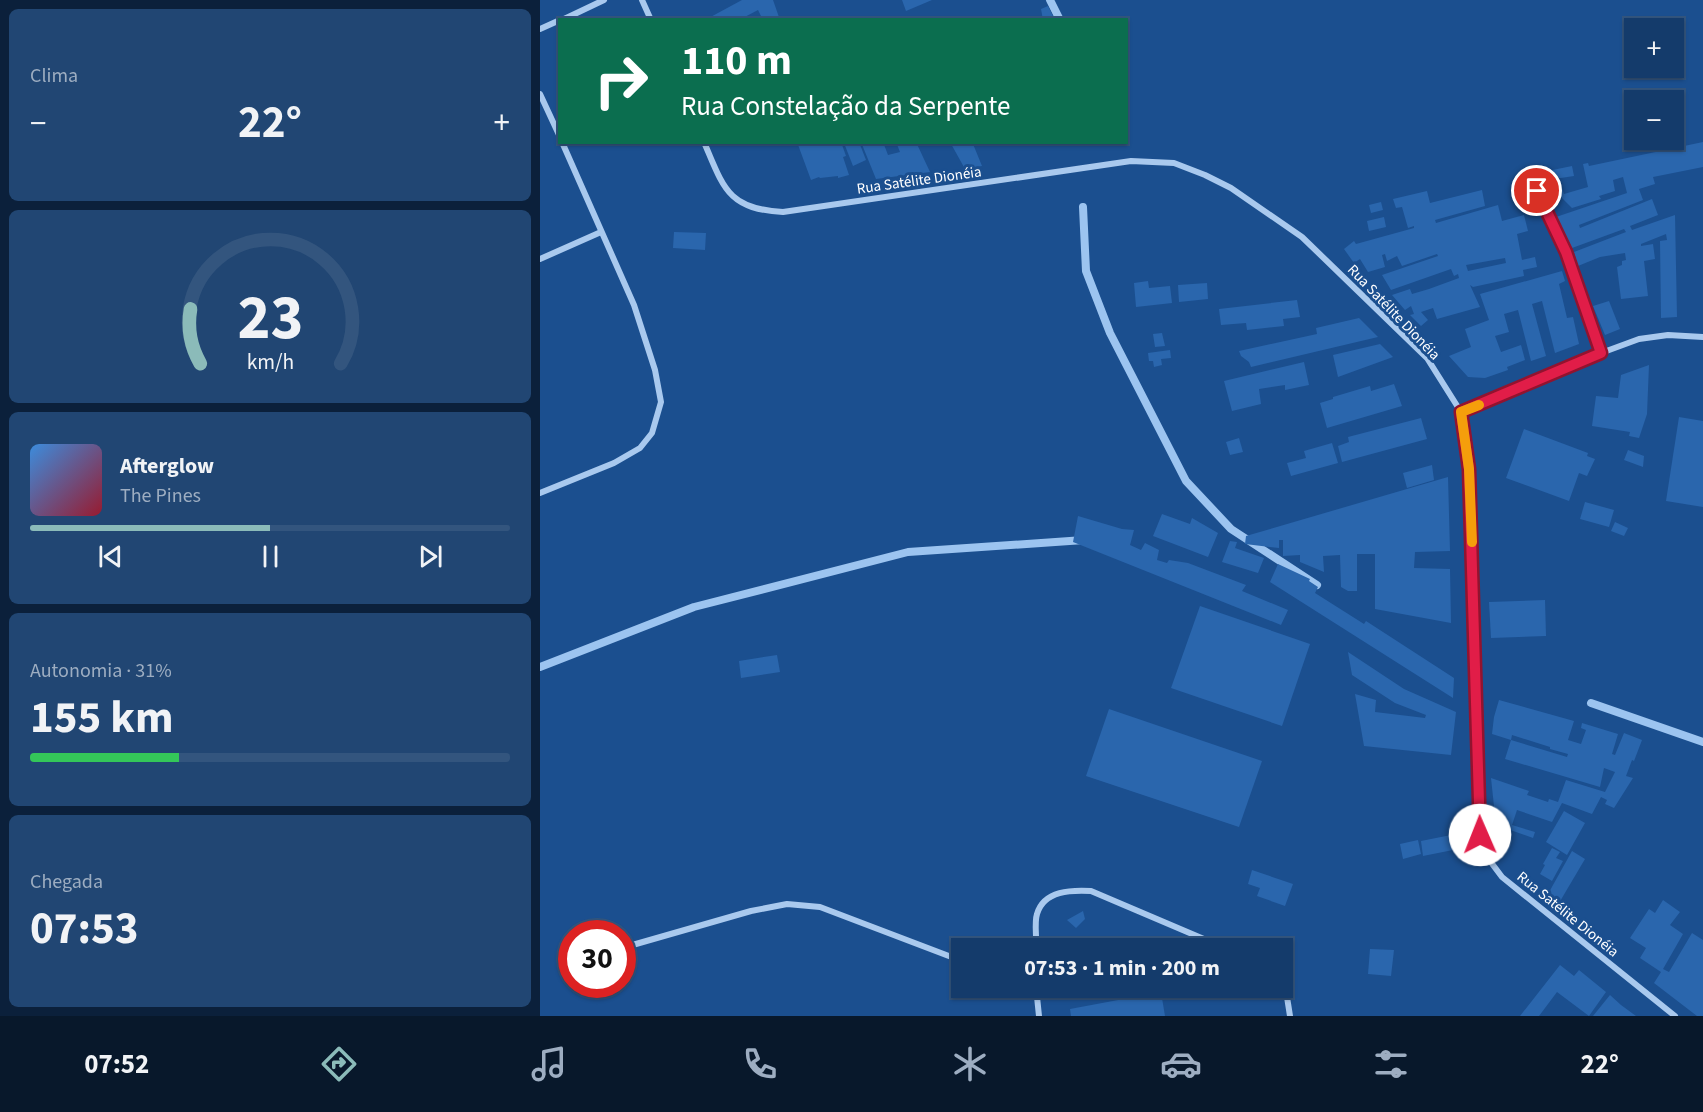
<!DOCTYPE html>
<html lang="pt">
<meta charset="utf-8">
<style>
:root{--surface:#143b6b;--page:#214673;--text:#f1f3f6;--muted:#9dadc1;--line:#33557e;--accent:#8bbbb9}
body{margin:0;font-family:"Source Sans 3",sans-serif;background:var(--page);color:var(--text);height:100vh;display:flex;flex-direction:column;font-size:22px;white-space:nowrap}
*{box-sizing:border-box;margin:0}
p{font-size:20px;color:var(--muted)}
.icon{flex:none;width:33px;height:33px;fill:none;stroke:currentColor;stroke-width:2;stroke-linecap:round;stroke-linejoin:round}
.map{position:relative;flex:1;overflow:hidden}
.side{display:flex;flex-direction:column;gap:9px;padding:9px;background:#0b203b;width:540px}
.side>*{flex:none}
.guide{position:absolute;left:18px;top:18px;width:570px;height:126px;border-radius:0px;box-shadow:0 2px 4px #0004,0 0 0 2px var(--line);background:#0b6e4f;color:#fff;overflow:hidden}
.controls{position:absolute;left:1084px;top:18px;display:grid;gap:12px}
.controls a{display:grid;place-items:center;width:60px;height:60px;border-radius:0px;background:var(--surface);box-shadow:0 2px 4px #0004,0 0 0 2px var(--line);font-size:30px}
.speed{position:absolute;left:18px;top:920px;display:flex;gap:12px;font-size:30px;font-weight:700;text-align:center}
.speed>*{display:grid;place-content:center;width:78px;height:78px;border-radius:50%;background:var(--surface);box-shadow:0 2px 4px #0004,0 0 0 2px var(--line);line-height:1}
.speed .limit{border:9px solid #d22;background:#fff;color:#111}
.pin{position:absolute;display:grid;place-items:center;width:51px;height:51px;color:#fff;margin:-26px;border:3px solid #fff;border-radius:50%;box-shadow:0 2px 6px #0007}
.me{position:absolute;width:66px;margin:-33px;rotate:359deg;stroke-linejoin:round;filter:drop-shadow(0 0 4px #0008)}
.turn{display:flex;align-items:center;gap:21px;height:126px;padding:0 24px;font-size:27px}
.turn .icon{width:78px;height:78px;stroke-width:2.5}
.turn b{display:block;font-size:42px;line-height:51px}
.big{font-size:45px;font-weight:700;line-height:1.1}
.side .card{flex:1;display:flex;flex-direction:column;justify-content:center;gap:9px;min-width:0;padding:0 21px;border-radius:9px;background:var(--page)}
.side .dial{align-items:center;gap:0}
.dial svg{height:156px;overflow:visible;fill:none;stroke:var(--line);stroke-width:7;stroke-linecap:round;text-anchor:middle}
.dial text{fill:var(--text);stroke:none}
.song{display:flex;align-items:center;gap:18px}
.cover{width:72px;height:72px;border-radius:9px;background:linear-gradient(135deg,hsl(210 70% 55%),hsl(350 70% 35%))}
.played{height:6px;border-radius:3px;background:linear-gradient(90deg,var(--accent) 50%,var(--line) 50%)}
.keys{display:flex;justify-content:space-around;direction:ltr}
.heat{display:flex;justify-content:space-between;align-items:center;font-size:33px;direction:ltr}
.charge{height:9px;border-radius:4px;background:linear-gradient(90deg,#34c759 31%,var(--line) 0)}
.trip{position:absolute;left:411px;top:938px;width:342px;height:60px;border-radius:0px;background:var(--surface);box-shadow:0 2px 4px #0004,0 0 0 2px var(--line);font-weight:700;line-height:60px;text-align:center}
.dock{display:flex;height:96px;justify-content:space-around;align-items:center;background:#08182b;color:var(--muted)}
.dock .icon{width:42px;height:42px}
.dock .current{color:var(--accent)}
.dock b{font-size:27px;color:var(--text)}
main{display:flex;flex:1;min-height:0}
.map>svg:first-child{display:block}
</style>
<main>
<section class="side">
<div class="card"><p>Clima</p>
<div class="heat"><a>−</a><b class="big">22°</b><a>+</a></div>
</div>
<div class="card dial"><svg viewBox="0 0 100 80">
<path d="M14 69A42 42 0 1 1 86 69"/>
<path d="M14 69A42 42 0 0 1 9 41" stroke="#8bbbb9"/>
<text x="50" y="56" font-size="32" font-weight="700">23</text>
<text x="50" y="72" font-size="11">km/h</text>
</svg></div>
<div class="card">
<div class="song"><i class="cover"></i><div><b>Afterglow</b><p>The Pines</p></div></div>
<div class="played"></div>
<div class="keys"><svg class="icon" aria-label="previous" viewBox="0 0 24 24"><path d="M18 5L8 12l10 7zM5 5v14"/></svg><svg class="icon" aria-label="pause" viewBox="0 0 24 24"><path d="M8 5v14M16 5v14"/></svg><svg class="icon" aria-label="next" viewBox="0 0 24 24"><path d="M6 5l10 7-10 7zM19 5v14"/></svg></div>
</div>
<div class="card"><p>Autonomia · 31%</p><b class="big">155 km</b><div class="charge"></div></div>
<div class="card"><p>Chegada</p><b class="big">07:53</b></div>
</section>
<div class="map">
<svg width="1163" height="1016" viewBox="0 0 1163 1016">
<rect width="100%" height="100%" fill="#1b4f8f"/>
<g fill="none" stroke-linecap="round" stroke-linejoin="round">
<g stroke="#9cc4f0" stroke-width="8">
<path d="M 510,0 L 520,20"/>
<path d="M 543,207 L 546,271 L 570,333 L 646,481 L 691,529 L 777,585"/>
<path d="M 0,667 L 154,607 L 368,552 L 544,540"/>
<path d="M 1051,703 L 1163,742"/>
</g>
</g>
<g fill="#2a66ad" fill-rule="evenodd">
<path d="M 202,0 L 233,0 L 240,20 L 223,20 L 218,10 L 199,20 L 165,20 Z"/>
<path d="M 362,0 L 392,0 L 366,11 Z"/>
<path d="M 508,6 L 513,16 L 503,20 L 501,9 Z"/>
<path d="M 257,142 L 301,142 L 306,156 L 303,157 L 309,175 L 298,178 L 298,176 L 280,178 L 279,177 L 271,180 Z"/>
<path d="M 319,142 L 326,160 L 313,166 L 304,143 Z"/>
<path d="M 321,142 L 343,142 L 348,155 L 360,152 L 356,142 L 376,142 L 390,172 L 336,179 Z"/>
<path d="M 410,142 L 436,142 L 433,144 L 442,166 L 425,169 Z"/>
<path d="M 1163,142 L 1163,167 L 1113,177 L 1115,184 L 1099,189 L 1103,200 L 1039,225 L 1040,228 L 1112,199 L 1118,215 L 1090,226 L 1092,230 L 1135,215 L 1137,317 L 1121,318 L 1120,241 L 1127,240 L 1126,234 L 1101,244 L 1101,246 L 1113,244 L 1115,259 L 1104,261 L 1108,296 L 1081,299 L 1077,267 L 1082,265 L 1082,261 L 1086,260 L 1085,253 L 1060,257 L 1038,266 L 1034,252 L 1086,232 L 1084,229 L 1032,248 L 1016,217 L 1087,193 L 1083,177 L 1073,180 L 1075,191 L 1059,196 L 1061,199 L 1032,208 L 1020,196 L 1008,199 L 1004,189 L 1021,185 L 1024,194 L 1048,187 L 1043,164 L 1048,163 L 1049,166 Z"/>
<path d="M 1032,166 L 1034,176 L 1001,181 L 998,173 Z"/>
<path d="M 942,190 L 945,206 L 895,220 L 896,223 L 958,205 L 962,221 L 984,215 L 988,231 L 977,234 L 982,260 L 995,257 L 997,267 L 983,270 L 984,276 L 933,287 L 930,285 L 940,307 L 897,319 L 893,308 L 881,312 L 888,320 L 881,326 L 870,315 L 874,314 L 871,306 L 865,310 L 852,295 L 870,289 L 872,294 L 889,289 L 919,278 L 918,274 L 914,276 L 911,269 L 851,290 L 842,275 L 898,256 L 897,254 L 862,266 L 857,256 L 847,261 L 845,254 L 842,255 L 845,267 L 828,272 L 820,259 L 814,263 L 804,249 L 814,241 L 816,244 L 874,228 L 874,226 L 868,228 L 862,207 L 856,208 L 853,199 L 887,191 L 890,203 ZM 965,258 L 966,263 L 928,271 L 926,265 Z"/>
<path d="M 841,202 L 843,210 L 831,213 L 829,205 Z"/>
<path d="M 844,217 L 846,227 L 829,231 L 827,221 Z"/>
<path d="M 134,232 L 166,233 L 165,250 L 133,248 Z"/>
<path d="M 1022,271 L 1025,281 L 1019,284 L 1027,318 L 1033,317 L 1039,344 L 1015,353 L 1002,301 L 992,304 L 1006,356 L 991,361 L 978,310 L 964,314 L 969,332 L 955,336 L 961,352 L 981,345 L 985,360 L 967,367 L 968,370 L 945,378 L 928,377 L 909,356 L 931,347 L 925,329 L 949,320 L 940,294 Z"/>
<path d="M 608,281 L 609,288 L 630,286 L 632,303 L 596,307 L 594,283 Z"/>
<path d="M 667,283 L 668,299 L 639,302 L 638,285 Z"/>
<path d="M 757,300 L 760,317 L 743,319 L 744,326 L 707,330 L 706,323 L 681,325 L 679,309 Z"/>
<path d="M 1069,301 L 1080,329 L 1065,335 L 1053,306 Z"/>
<path d="M 819,318 L 838,337 L 711,367 L 709,362 L 701,356 L 699,351 L 777,334 L 776,328 Z"/>
<path d="M 622,333 L 625,346 L 615,347 L 613,334 Z"/>
<path d="M 840,344 L 853,357 L 798,377 L 793,355 Z"/>
<path d="M 630,350 L 631,358 L 621,359 L 622,365 L 614,367 L 613,361 L 609,361 L 608,353 Z"/>
<path d="M 764,362 L 769,385 L 745,390 L 745,385 L 719,389 L 721,404 L 692,411 L 684,381 Z"/>
<path d="M 1109,365 L 1107,414 L 1099,438 L 1089,436 L 1090,432 L 1052,426 L 1056,396 L 1078,398 L 1081,375 Z"/>
<path d="M 854,384 L 862,406 L 787,428 L 780,403 L 793,399 L 793,397 L 830,386 L 831,391 Z"/>
<path d="M 1139,417 L 1163,421 L 1163,507 L 1126,501 Z"/>
<path d="M 881,418 L 887,439 L 802,462 L 798,446 L 809,442 L 808,437 Z"/>
<path d="M 984,429 L 1048,453 L 1047,456 L 1055,459 L 1047,476 L 1039,473 L 1029,501 L 966,478 Z"/>
<path d="M 699,438 L 703,452 L 690,455 L 686,442 Z"/>
<path d="M 792,443 L 798,463 L 751,476 L 747,463 L 766,458 L 764,451 Z"/>
<path d="M 1088,450 L 1104,456 L 1103,467 L 1084,460 Z"/>
<path d="M 892,465 L 894,480 L 867,488 L 863,473 Z"/>
<path d="M 908,477 L 910,551 L 875,552 L 874,568 L 910,569 L 911,623 L 835,609 L 835,554 L 817,554 L 817,591 L 808,591 L 801,587 L 800,555 L 783,556 L 784,572 L 760,562 L 760,555 L 743,556 L 743,540 L 739,540 L 739,548 L 705,544 L 706,536 Z"/>
<path d="M 1045,502 L 1074,510 L 1069,527 L 1040,519 Z"/>
<path d="M 622,514 L 650,524 L 652,518 L 678,533 L 668,557 L 613,536 Z"/>
<path d="M 538,516 L 582,529 L 594,530 L 590,545 L 601,550 L 605,543 L 619,550 L 617,560 L 627,563 L 629,560 L 648,563 L 706,585 L 702,591 L 748,610 L 741,625 L 533,542 Z"/>
<path d="M 1075,522 L 1088,528 L 1084,536 L 1071,531 Z"/>
<path d="M 690,541 L 697,542 L 695,548 L 724,558 L 718,573 L 682,562 Z"/>
<path d="M 738,564 L 770,579 L 769,581 L 778,587 L 775,593 L 824,624 L 826,621 L 914,678 L 913,698 L 730,582 Z"/>
<path d="M 1005,600 L 1006,636 L 951,638 L 949,602 Z"/>
<path d="M 660,606 L 770,644 L 742,726 L 631,688 Z"/>
<path d="M 808,652 L 864,689 L 916,712 L 911,755 L 824,746 L 815,694 L 836,700 L 835,712 L 885,718 L 886,715 L 855,703 L 812,675 Z"/>
<path d="M 237,655 L 240,672 L 201,678 L 199,661 Z"/>
<path d="M 959,700 L 1034,721 L 1028,740 L 1041,744 L 1046,730 L 1041,728 L 1042,723 L 1078,734 L 1072,754 L 1075,755 L 1084,733 L 1102,740 L 1094,761 L 1092,760 L 1086,776 L 1093,778 L 1074,808 L 1065,804 L 1067,800 L 1061,797 L 1052,814 L 1022,803 L 1012,822 L 977,810 L 972,825 L 995,832 L 993,838 L 956,825 L 951,778 L 989,791 L 987,795 L 1008,802 L 1009,799 L 1018,802 L 1026,780 L 1065,792 L 1075,772 L 1064,768 L 1060,787 L 965,759 L 971,740 L 952,734 L 954,717 ZM 972,735 L 1010,747 L 1010,749 L 1028,754 L 1027,757 L 971,740 Z"/>
<path d="M 569,709 L 722,761 L 699,827 L 546,776 Z"/>
<path d="M 1024,811 L 1045,823 L 1027,855 L 1006,842 Z"/>
<path d="M 911,835 L 913,850 L 883,856 L 881,841 Z"/>
<path d="M 878,840 L 881,854 L 863,859 L 860,844 Z"/>
<path d="M 1012,848 L 1020,852 L 1016,858 L 1023,861 L 1012,881 L 1000,874 L 1005,865 L 1003,864 Z"/>
<path d="M 1032,851 L 1045,859 L 1019,903 L 1008,894 Z"/>
<path d="M 712,870 L 753,884 L 745,906 L 717,896 L 720,888 L 708,884 Z"/>
<path d="M 1123,900 L 1140,912 L 1130,925 L 1143,934 L 1123,969 L 1129,972 L 1152,933 L 1163,940 L 1163,1016 L 1157,1016 L 1114,983 L 1121,972 L 1100,958 L 1106,948 L 1090,938 L 1109,909 L 1115,913 Z"/>
<path d="M 543,911 L 545,919 L 536,928 L 527,920 Z"/>
<path d="M 561,936 L 561,939 L 571,937 L 572,940 L 585,937 L 587,948 L 519,948 L 518,942 L 530,939 L 531,942 Z"/>
<path d="M 830,949 L 854,950 L 851,976 L 828,974 Z"/>
<path d="M 1020,965 L 1034,976 L 1039,970 L 1066,992 L 1049,1016 L 1017,992 L 999,1016 L 980,1016 Z"/>
<path d="M 621,992 L 625,1016 L 531,1016 L 530,1009 Z"/>
<path d="M 1070,995 L 1081,1005 L 1096,1016 L 1053,1016 Z"/>
</g>
<g fill="none" stroke-linecap="round" stroke-linejoin="round">
<g stroke="#a9c9ee" stroke-width="6">
<path d="M 102,0 L 111,20"/>
<path d="M 22,20 L 64,0"/>
<path d="M 0,29 L 20,20"/>
<path d="M 0,94 L 20,137"/>
<path d="M 164,142 C 184,189 188,209 243,212 L 591,161 L 634,163 L 665,175 L 691,188 L 762,237 L 887,358 L 921,412 L 929,469 L 940,835 L 947,857 L 962,877 L 1135,1016"/>
<path d="M 997,191 L 1026,252 L 1061,353"/>
<path d="M 0,259 L 61,232"/>
<path d="M 921,412 L 1061,353 L 1099,339 L 1128,335 L 1163,337"/>
<path d="M 0,493 L 74,463 L 100,448 L 112,433 L 121,402 L 115,370 L 94,305 L 22,142"/>
<path d="M 82,948 L 211,911 L 247,904 L 280,907 L 422,961"/>
<path d="M 496,948 C 497,938 494,923 497,914 C 504,890 532,890 551,891 L 685,948"/>
<path d="M 496,987 L 499,1016"/>
<path d="M 742,987 L 747,997 L 750,1016"/>
</g>
</g>
<g fill="none" stroke-linecap="round" stroke-linejoin="round">
<defs>
<path id="route" d="M 940,835 L 929,469 L 921,412 L 1061,353 L 1026,252 L 997,191"/>
</defs>
<use href="#route" stroke="#92132f" stroke-width="15"/>
<use href="#route" stroke="#e11d48" stroke-width="10"/>
<path stroke="#f59e0b" stroke-width="10" d="M 932,542 L 929,469 L 921,412 L 939,405"/>
</g>
<g text-anchor="middle" stroke-width="6" stroke-linejoin="round" paint-order="stroke">
<g font-size="15" fill="#fff" stroke="#1b4f8f">
<text transform="translate(379 180) rotate(-8)" y="5">Rua Satélite Dionéia</text>
<text transform="translate(854 312) rotate(46)" y="5">Rua Satélite Dionéia</text>
<text transform="translate(1028 914) rotate(39)" y="5">Rua Satélite Dionéia</text>
</g>
</g>
</svg>
<div class="controls">
<a>+</a>
<a>−</a>
</div>
<div class="speed"><div class="limit">30</div></div>
<div class="pin" style="left:997px;top:191px;background:#d93025"><svg class="icon" aria-label="arrive" viewBox="0 0 24 24"><path d="M6 21V4h12l-3 4 3 4H6"/></svg></div>
<svg class="me" style="left:940px;top:835px" viewBox="-20 -20 40 40"><circle r="19" fill="#fff"/><path d="M0-13L10 11 0 6-10 11z" fill="#e11d48"/></svg>
<div class="trip">07:53 · 1 min · 200 m</div>
<div class="guide">
<div class="turn"><svg class="icon" aria-label="right" viewBox="0 0 24 24"><path d="M7 20v-9h11M14 6l5 5-5 5"/></svg><div><b>110 m</b>Rua Constelação da Serpente</div></div>
</div>
</div>
</main>
<nav class="dock">
<b>07:52</b>
<svg class="icon current" aria-label="directions" viewBox="0 0 24 24"><path d="M12 3l9 9-9 9-9-9zM9 14v-3h6M13 9l2 2-2 2"/></svg>
<svg class="icon" aria-label="music" viewBox="0 0 24 24"><path d="M9 18V5l10-2v13"/><circle cx="6" cy="18" r="3"/><circle cx="16" cy="16" r="3"/></svg>
<svg class="icon" aria-label="phone" viewBox="0 0 24 24"><path d="M5 4h4l2 5-3 2q2 4 5 5l2-3 5 2v4C11 20 4 13 5 4z"/></svg>
<svg class="icon" aria-label="climate" viewBox="0 0 24 24"><path d="M12 3v18M4 7l16 10M4 17L20 7"/></svg>
<svg class="icon" aria-label="car" viewBox="0 0 24 24"><path d="M5 17H2v-5l4-1 3-4h7l3 4 3 1v5h-3M9 17h6M6 11h13"/><circle cx="7" cy="17" r="2"/><circle cx="17" cy="17" r="2"/></svg>
<svg class="icon" aria-label="filters" viewBox="0 0 24 24"><path d="M4 7h16M4 17h16"/><circle cx="9" cy="7" r="2"/><circle cx="15" cy="17" r="2"/></svg>
<b>22°</b>
</nav>
